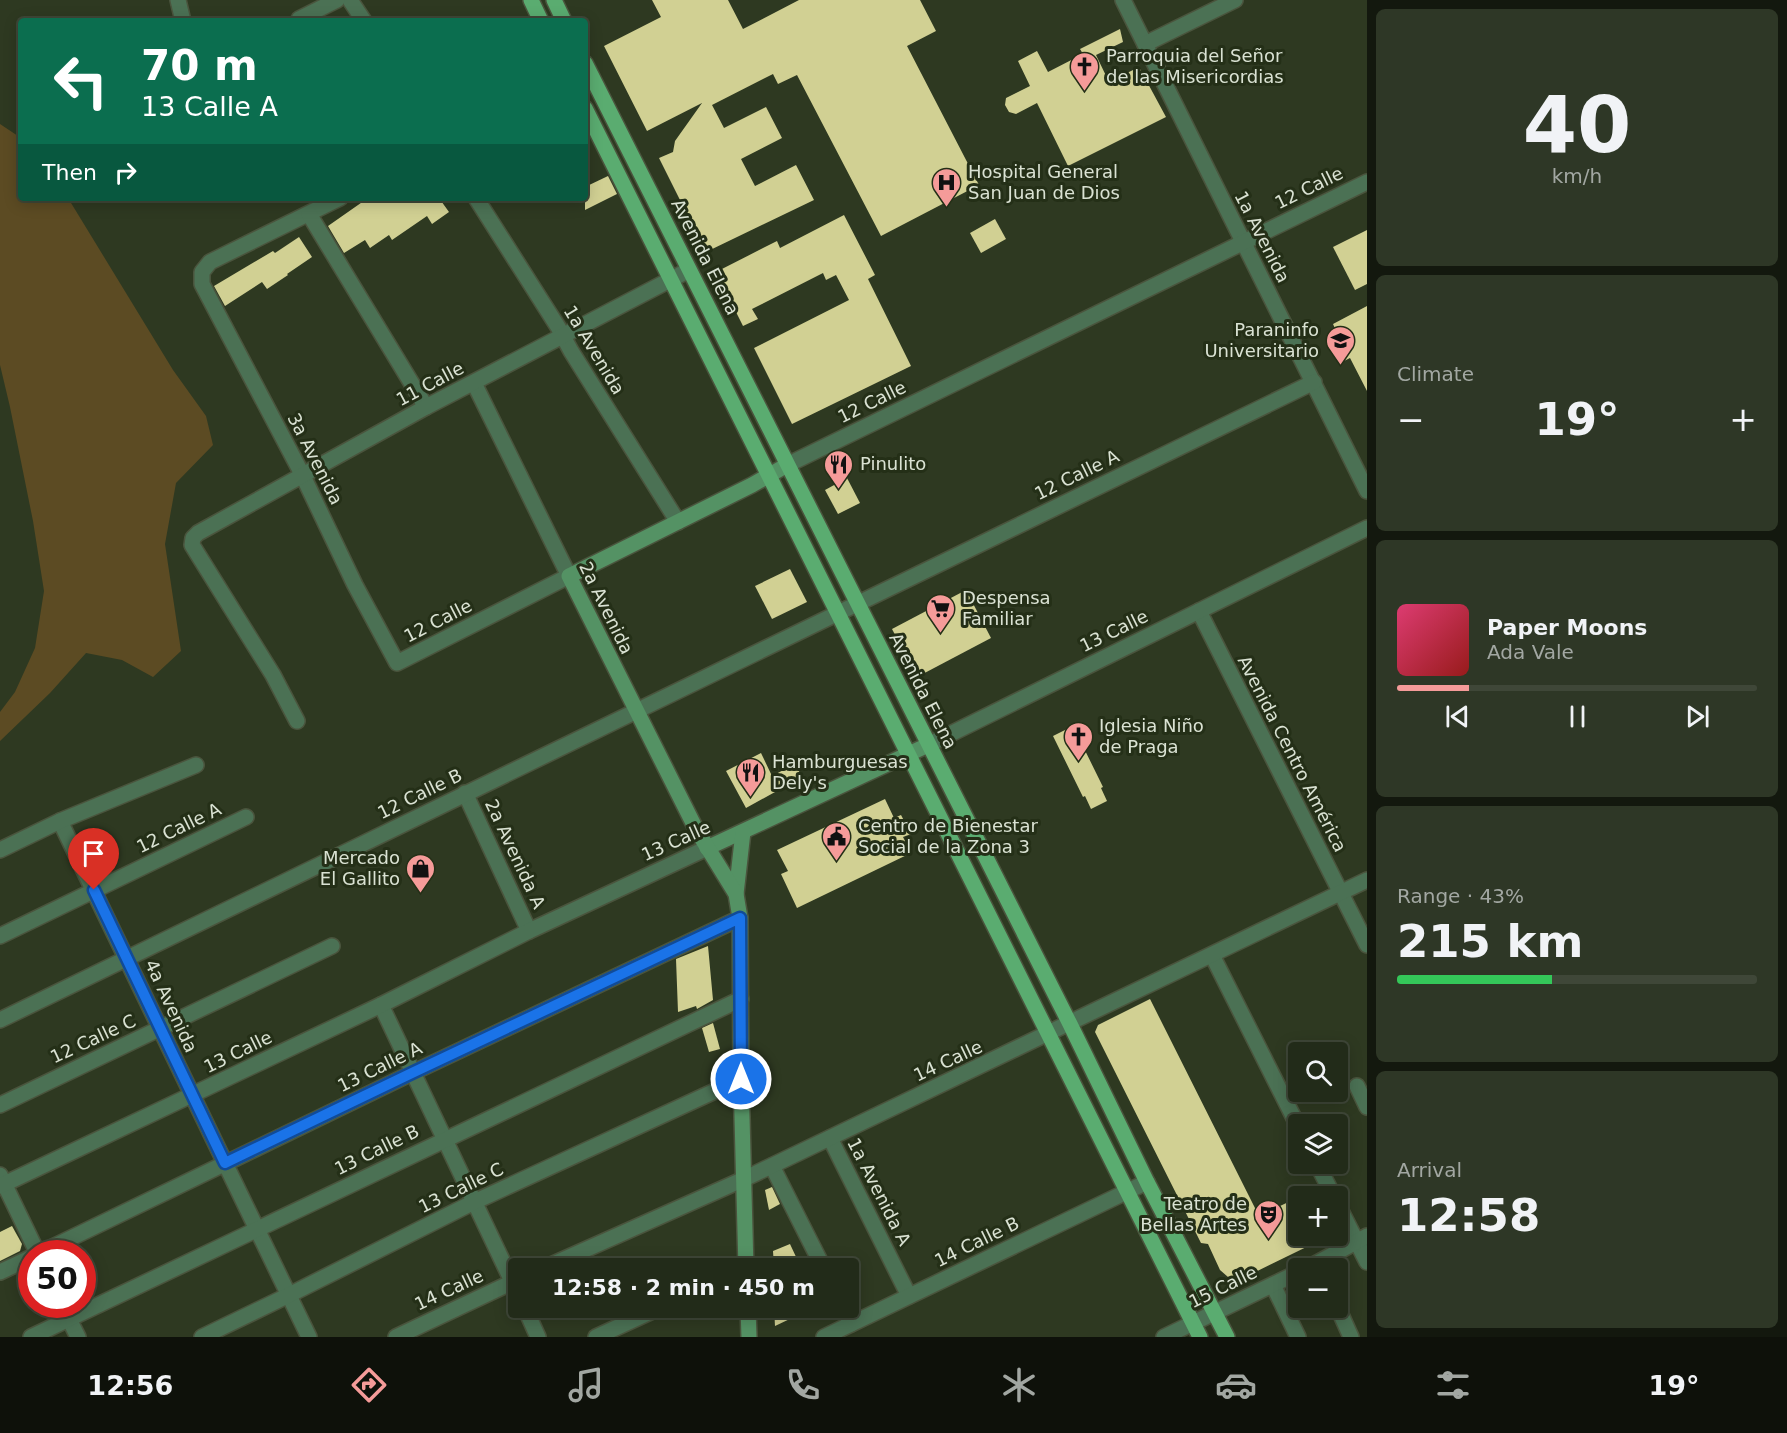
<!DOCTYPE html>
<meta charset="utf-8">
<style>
:root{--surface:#222b19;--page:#2e3726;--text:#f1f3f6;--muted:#a2a7a2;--line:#3f4738;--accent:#f59b99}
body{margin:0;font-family:"DejaVu Sans",sans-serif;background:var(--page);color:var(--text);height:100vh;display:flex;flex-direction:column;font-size:22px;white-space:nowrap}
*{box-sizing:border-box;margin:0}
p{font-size:20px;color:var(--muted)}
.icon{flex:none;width:33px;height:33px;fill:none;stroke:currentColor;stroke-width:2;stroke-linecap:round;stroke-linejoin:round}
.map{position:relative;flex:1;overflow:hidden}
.sheet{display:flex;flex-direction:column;gap:9px;padding:9px;background:#13180e;width:420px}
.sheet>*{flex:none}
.banner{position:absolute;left:18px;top:18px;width:570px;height:183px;border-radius:6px;box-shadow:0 3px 15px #0003,0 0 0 2px var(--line);background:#0b6e4f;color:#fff;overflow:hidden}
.controls{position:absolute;left:1288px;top:1042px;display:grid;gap:12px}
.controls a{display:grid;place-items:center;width:60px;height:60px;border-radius:6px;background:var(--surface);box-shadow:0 3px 15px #0003,0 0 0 2px var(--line);font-size:30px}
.speed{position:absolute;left:18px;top:1240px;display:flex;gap:12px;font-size:30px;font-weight:700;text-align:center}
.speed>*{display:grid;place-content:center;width:78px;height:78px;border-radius:50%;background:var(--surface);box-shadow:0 3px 15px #0003,0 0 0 2px var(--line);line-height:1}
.speed .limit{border:9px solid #d22;background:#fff;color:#111}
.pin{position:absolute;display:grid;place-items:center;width:51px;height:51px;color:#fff;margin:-62px -26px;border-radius:50% 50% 50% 0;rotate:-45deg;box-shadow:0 0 6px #0007}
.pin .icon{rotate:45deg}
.me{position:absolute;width:66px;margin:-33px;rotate:0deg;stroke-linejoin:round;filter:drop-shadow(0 0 4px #0008)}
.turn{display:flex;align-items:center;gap:21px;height:126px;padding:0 24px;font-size:27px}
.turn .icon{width:78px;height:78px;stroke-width:2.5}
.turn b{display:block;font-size:42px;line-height:51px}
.then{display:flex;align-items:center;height:57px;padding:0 24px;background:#0003;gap:12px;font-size:22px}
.big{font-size:45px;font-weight:700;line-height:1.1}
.sheet .card{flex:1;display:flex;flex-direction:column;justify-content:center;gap:9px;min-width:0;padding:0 21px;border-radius:9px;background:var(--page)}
.sheet .dial{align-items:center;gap:0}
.dial b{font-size:78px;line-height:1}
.song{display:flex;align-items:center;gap:18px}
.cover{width:72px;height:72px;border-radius:9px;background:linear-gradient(135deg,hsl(340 70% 55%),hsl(0 70% 35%))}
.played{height:6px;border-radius:3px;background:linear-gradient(90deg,var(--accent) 20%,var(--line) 20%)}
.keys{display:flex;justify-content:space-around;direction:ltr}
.heat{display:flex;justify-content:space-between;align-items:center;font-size:33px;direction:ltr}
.charge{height:9px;border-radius:4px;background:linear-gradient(90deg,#34c759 43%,var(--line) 0)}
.trip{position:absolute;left:508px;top:1258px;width:351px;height:60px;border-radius:6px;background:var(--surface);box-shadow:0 3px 15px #0003,0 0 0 2px var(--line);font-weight:700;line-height:60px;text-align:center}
.tab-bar{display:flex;height:96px;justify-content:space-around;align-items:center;background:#0e110a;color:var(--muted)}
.tab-bar .icon{width:42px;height:42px}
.tab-bar .selected{color:var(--accent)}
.tab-bar b{font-size:27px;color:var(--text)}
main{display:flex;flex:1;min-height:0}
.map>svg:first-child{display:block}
</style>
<main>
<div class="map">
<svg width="1367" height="1337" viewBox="0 0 1367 1337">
<rect width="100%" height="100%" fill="#2e3921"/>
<path fill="#5c4b23" d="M 0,124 L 21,138 L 21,198 L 68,198 L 173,370 L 206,416 L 213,445 L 176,483 L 165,544 L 181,651 L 153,677 L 122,660 L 86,653 L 50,693 L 0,741 L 0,712 L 15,692 L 35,648 L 44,591 L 33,521 L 10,407 L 0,365 Z"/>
<g fill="#d1d093">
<path d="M 652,0 L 728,0 L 743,29 L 799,0 L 920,0 L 936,31 L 907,46 L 979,185 L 881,236 L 797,75 L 778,84 L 773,74 L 712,105 L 724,128 L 766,107 L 782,138 L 741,159 L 755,186 L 796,165 L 814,200 L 706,252 L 659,158 L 673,152 L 675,141 L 702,103 L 647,131 L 604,46 L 661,17 Z"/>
<path d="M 1120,29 L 1123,42 L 1096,55 L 1109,82 L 1139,67 L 1166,117 L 1068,166 L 1037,103 L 1016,114 L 1009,112 L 1005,105 L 1006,98 L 1030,86 L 1018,61 L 1037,51 L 1048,72 L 1083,54 L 1080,49 Z"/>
<path d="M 608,176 L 617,194 L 585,210 L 585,187 Z"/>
<path d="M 368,198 L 439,198 L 449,212 L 432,224 L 427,216 L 392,240 L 389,235 L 370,248 L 365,240 L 344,253 L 328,226 Z"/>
<path d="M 844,215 L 875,275 L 868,279 L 911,366 L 792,424 L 754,348 L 849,300 L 836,275 L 826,280 L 823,273 L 752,309 L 758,319 L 743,326 L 716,272 L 777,241 L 780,248 Z"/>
<path d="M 995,219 L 1006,239 L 981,253 L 970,233 Z"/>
<path d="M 1367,230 L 1367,284 L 1355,290 L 1333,247 Z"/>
<path d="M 299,237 L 312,257 L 287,274 L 288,275 L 267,289 L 262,282 L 225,306 L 214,286 L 273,251 L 275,253 Z"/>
<path d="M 1367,306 L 1367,391 L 1350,358 L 1342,362 L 1329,337 L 1337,333 L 1333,324 Z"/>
<path d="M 847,478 L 860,503 L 838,514 L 825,490 Z"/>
<path d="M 790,569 L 807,602 L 772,619 L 755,586 Z"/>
<path d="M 966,590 L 991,638 L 917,677 L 892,629 Z"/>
<path d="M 1073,726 L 1103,787 L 1101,788 L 1107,801 L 1091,809 L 1085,796 L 1083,797 L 1053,736 Z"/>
<path d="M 761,753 L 772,776 L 795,764 L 802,777 L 746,808 L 726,771 Z"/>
<path d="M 885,799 L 894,818 L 901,815 L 911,834 L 903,837 L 911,853 L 797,908 L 781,874 L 788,871 L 777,850 Z"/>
<path d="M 708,946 L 713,1000 L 697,1009 L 696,1006 L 678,1012 L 676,959 Z"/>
<path d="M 1150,999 L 1259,1216 L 1299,1197 L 1299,1236 L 1329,1236 L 1239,1280 L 1228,1277 L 1220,1270 L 1208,1244 L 1201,1243 L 1095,1032 L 1098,1025 Z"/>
<path d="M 713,1023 L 720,1049 L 709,1052 L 702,1028 Z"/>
<path d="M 772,1187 L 780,1204 L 769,1210 L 765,1190 Z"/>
<path d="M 12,1226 L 22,1244 L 20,1251 L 0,1261 L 0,1232 Z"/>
<path d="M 790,1244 L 797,1259 L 774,1268 L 773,1251 Z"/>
<path d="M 774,1308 L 813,1308 L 775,1326 Z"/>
</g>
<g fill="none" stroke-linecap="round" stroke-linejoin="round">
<defs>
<g id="minor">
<path d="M 178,0 L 183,21"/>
<path d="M 350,0 L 364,21"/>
<path d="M 1123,0 L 1367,491"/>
<path d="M 299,19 L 337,0"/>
<path d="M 1145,44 L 1235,0"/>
<path d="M 340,198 L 210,262 L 202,272 L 202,284 L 302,474 L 355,585 L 397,663 L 569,576 L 474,383"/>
<path d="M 476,198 L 558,327 L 571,351 L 678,522"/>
<path d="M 309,214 L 426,407"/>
<path d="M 1199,611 L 1367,945"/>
<path d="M 297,721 L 273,675 L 192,545 L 193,538 L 198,533 L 426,407 L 689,270"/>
<path d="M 465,793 L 529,931"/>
<path d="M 60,821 L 309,1337"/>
<path d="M 0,850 L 60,821 L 196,765"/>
<path d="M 0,936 L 246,817"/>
<path d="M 1212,955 L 1299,1128"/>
<path d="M 381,1005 L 519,1296"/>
<path d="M 0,1020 L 1314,382"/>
<path d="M 1357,1086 L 1367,1107"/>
<path d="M 0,1105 L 332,946"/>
<path d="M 830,1138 L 909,1296"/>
<path d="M 1317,1164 L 1334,1197"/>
<path d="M 772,1166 L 824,1269"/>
<path d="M 0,1175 L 38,1254"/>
<path d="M 0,1186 L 381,1005 L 529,931 L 707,848"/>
<path d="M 1338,1205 L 1367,1262"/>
<path d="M 38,1254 L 414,1072 L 740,918"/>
<path d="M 542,1269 L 744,1179 L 1367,880"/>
<path d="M 1306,1269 L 1367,1236"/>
<path d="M 0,1272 L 32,1257"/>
<path d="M 1273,1285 L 1298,1337"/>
<path d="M 62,1305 L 78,1337"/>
<path d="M 525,1308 L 538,1337"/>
<path d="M 843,1308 L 851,1324"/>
<path d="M 1338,1308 L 1351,1337"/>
<path d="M 31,1337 L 741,999"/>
<path d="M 202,1337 L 289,1295 L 474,1202 L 741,1079"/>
<path d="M 396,1337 L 519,1279"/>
<path d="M 596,1337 L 659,1308"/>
<path d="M 824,1337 L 1147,1182"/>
<path d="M 1164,1337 L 1299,1272"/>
</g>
<g id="tertiary">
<path d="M 787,465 L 1367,182"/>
<path d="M 928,745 L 1367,528"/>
</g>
<g id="secondary">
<path d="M 707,848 L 928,745"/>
<path d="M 736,894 L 743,832"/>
<path d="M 746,1269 L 741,1079 L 740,918 L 736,894 L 696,829 L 569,576 L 752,485 L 787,465"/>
<path d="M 748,1308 L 749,1337"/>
</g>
<g id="primary">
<path d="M 531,0 L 541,21"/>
<path d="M 554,0 L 564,21"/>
<path d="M 585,63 L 1070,1024 L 1147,1182 L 1227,1337"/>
<path d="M 585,108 L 1200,1337"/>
</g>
</defs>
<use href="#minor" stroke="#4a543d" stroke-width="18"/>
<use href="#tertiary" stroke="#4a543d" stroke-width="18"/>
<use href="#secondary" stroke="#4a543d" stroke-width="18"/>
<use href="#primary" stroke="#4a543d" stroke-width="18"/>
<use href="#minor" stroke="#4b7154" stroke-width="15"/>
<use href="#tertiary" stroke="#4b7154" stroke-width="15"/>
<use href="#secondary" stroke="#549264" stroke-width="15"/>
<use href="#primary" stroke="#5aac70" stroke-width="15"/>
</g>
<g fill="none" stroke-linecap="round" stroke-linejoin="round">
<defs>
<path id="route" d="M 94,890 L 225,1163 L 414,1072 L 740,918 L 741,1079"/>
</defs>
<use href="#route" stroke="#114b97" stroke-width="15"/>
<use href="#route" stroke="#1a73e8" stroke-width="10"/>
</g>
<defs>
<symbol id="church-pin" viewBox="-11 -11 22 30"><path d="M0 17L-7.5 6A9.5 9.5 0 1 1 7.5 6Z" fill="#f59b99" stroke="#242f17"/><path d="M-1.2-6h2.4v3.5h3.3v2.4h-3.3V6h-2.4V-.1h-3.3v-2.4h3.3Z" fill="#111"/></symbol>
<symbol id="hospital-pin" viewBox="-11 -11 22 30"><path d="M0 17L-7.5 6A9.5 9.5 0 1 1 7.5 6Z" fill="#f59b99" stroke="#242f17"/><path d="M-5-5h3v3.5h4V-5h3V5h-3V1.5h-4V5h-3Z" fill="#111"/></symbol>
<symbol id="university-pin" viewBox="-11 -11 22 30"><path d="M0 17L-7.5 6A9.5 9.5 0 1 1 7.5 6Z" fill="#f59b99" stroke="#242f17"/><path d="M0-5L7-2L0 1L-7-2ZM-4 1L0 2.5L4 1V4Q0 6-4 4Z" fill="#111"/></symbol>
<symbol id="restaurant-pin" viewBox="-11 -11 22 30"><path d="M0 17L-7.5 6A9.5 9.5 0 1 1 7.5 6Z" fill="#f59b99" stroke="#242f17"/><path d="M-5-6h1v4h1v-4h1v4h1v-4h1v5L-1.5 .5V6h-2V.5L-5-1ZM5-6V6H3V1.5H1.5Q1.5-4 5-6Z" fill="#111"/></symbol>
<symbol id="supermarket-pin" viewBox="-11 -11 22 30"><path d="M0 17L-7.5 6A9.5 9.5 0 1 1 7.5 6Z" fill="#f59b99" stroke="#242f17"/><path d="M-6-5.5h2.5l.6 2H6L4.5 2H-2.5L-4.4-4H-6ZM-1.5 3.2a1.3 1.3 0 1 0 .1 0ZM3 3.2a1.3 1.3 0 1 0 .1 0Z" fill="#111"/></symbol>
<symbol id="civic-pin" viewBox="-11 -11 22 30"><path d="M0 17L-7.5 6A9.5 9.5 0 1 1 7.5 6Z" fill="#f59b99" stroke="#242f17"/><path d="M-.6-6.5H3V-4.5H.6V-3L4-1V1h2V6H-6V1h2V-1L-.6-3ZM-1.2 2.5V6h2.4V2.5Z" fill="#111"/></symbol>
<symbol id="shop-pin" viewBox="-11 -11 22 30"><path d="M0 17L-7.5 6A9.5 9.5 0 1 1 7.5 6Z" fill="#f59b99" stroke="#242f17"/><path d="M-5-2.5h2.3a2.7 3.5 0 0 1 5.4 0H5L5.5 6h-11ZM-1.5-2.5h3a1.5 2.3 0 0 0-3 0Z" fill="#111"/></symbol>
<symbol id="theatre-pin" viewBox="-11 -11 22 30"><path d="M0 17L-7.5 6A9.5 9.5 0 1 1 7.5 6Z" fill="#f59b99" stroke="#242f17"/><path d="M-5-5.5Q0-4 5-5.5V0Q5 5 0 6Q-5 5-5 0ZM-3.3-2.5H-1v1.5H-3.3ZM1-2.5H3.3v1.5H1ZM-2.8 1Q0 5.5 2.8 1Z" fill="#111"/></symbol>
</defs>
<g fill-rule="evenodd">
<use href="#church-pin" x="1068" y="50" width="33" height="45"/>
<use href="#hospital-pin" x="930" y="166" width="33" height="45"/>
<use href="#university-pin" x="1324" y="324" width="33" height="45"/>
<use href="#restaurant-pin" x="822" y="448" width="33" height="45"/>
<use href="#supermarket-pin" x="924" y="592" width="33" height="45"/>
<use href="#church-pin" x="1062" y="720" width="33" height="45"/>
<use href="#restaurant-pin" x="734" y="756" width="33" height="45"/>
<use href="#civic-pin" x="820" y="820" width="33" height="45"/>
<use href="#shop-pin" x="404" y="852" width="33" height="45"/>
<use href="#theatre-pin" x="1252" y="1198" width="33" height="45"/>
</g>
<g text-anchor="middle" stroke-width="6" stroke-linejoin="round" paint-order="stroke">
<g font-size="18" fill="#dae2d3" stroke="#242f17" text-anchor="start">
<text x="1106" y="62">Parroquia del Señor<tspan x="1106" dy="21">de las Misericordias</tspan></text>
<text x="968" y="178">Hospital General<tspan x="968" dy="21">San Juan de Dios</tspan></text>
<text x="1319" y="336" text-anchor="end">Paraninfo<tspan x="1319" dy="21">Universitario</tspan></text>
<text x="860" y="470">Pinulito</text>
<text x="962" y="604">Despensa<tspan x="962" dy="21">Familiar</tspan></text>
<text x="1099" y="732">Iglesia Niño<tspan x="1099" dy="21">de Praga</tspan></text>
<text x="772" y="768">Hamburguesas<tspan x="772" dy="21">Dely's</tspan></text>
<text x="858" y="832">Centro de Bienestar<tspan x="858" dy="21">Social de la Zona 3</tspan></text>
<text x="400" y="864" text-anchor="end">Mercado<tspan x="400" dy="21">El Gallito</tspan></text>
<text x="1247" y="1210" text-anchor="end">Teatro de<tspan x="1247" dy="21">Bellas Artes</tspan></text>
</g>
<g font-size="18" fill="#dae2d3" stroke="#242f17">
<text transform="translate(1309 188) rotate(-26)" y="6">12 Calle</text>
<text transform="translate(1262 237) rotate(63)" y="6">1a Avenida</text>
<text transform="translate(705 257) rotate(63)" y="6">Avenida Elena</text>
<text transform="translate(594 350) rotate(59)" y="6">1a Avenida</text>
<text transform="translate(430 384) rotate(-28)" y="6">11 Calle</text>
<text transform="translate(872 402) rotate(-26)" y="6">12 Calle</text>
<text transform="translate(315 459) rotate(63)" y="6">3a Avenida</text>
<text transform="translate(1077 475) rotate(-26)" y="6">12 Calle A</text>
<text transform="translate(606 608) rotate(64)" y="6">2a Avenida</text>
<text transform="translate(438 621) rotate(-27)" y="6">12 Calle</text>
<text transform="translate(1114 631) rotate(-26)" y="6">13 Calle</text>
<text transform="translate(923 691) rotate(63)" y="6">Avenida Elena</text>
<text transform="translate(1292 754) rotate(63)" y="6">Avenida Centro América</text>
<text transform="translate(420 794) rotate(-26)" y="6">12 Calle B</text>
<text transform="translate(179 828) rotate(-26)" y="6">12 Calle A</text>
<text transform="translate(676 841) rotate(-24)" y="6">13 Calle</text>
<text transform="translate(515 854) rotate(65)" y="6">2a Avenida A</text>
<text transform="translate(171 1006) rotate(65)" y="6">4a Avenida</text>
<text transform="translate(93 1039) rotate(-25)" y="6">12 Calle C</text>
<text transform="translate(238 1052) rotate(-26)" y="6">13 Calle</text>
<text transform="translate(948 1061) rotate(-25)" y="6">14 Calle</text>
<text transform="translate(380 1067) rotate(-26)" y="6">13 Calle A</text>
<text transform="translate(377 1150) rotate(-26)" y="6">13 Calle B</text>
<text transform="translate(461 1188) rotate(-26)" y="6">13 Calle C</text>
<text transform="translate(879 1192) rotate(63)" y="6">1a Avenida A</text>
<text transform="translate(977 1242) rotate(-26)" y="6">14 Calle B</text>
<text transform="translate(1223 1287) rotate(-26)" y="6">15 Calle</text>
<text transform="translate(449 1290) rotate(-25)" y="6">14 Calle</text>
</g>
</g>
</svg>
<div class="controls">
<a><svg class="icon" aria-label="search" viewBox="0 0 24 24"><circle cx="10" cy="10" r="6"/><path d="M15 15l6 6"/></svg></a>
<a><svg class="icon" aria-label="layers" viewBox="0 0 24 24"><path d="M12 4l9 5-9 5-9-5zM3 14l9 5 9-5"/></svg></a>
<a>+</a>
<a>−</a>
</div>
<div class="speed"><div class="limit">50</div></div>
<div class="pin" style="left:94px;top:890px;background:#d93025"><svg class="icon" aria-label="arrive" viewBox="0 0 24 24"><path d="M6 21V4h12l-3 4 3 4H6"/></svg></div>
<svg class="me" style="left:741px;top:1079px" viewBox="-20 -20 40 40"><circle r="17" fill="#1a73e8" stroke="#fff" stroke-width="3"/><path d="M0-11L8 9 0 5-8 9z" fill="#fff"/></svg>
<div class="trip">12:58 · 2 min · 450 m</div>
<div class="banner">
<div class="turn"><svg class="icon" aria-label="left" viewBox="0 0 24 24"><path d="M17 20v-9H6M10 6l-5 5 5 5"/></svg><div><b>70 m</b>13 Calle A</div></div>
<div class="then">Then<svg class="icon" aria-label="right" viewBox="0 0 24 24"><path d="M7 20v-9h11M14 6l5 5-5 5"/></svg></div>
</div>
</div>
<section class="sheet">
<div class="card dial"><b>40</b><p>km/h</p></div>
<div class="card"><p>Climate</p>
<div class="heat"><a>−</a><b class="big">19°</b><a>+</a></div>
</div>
<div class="card">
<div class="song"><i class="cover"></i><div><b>Paper Moons</b><p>Ada Vale</p></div></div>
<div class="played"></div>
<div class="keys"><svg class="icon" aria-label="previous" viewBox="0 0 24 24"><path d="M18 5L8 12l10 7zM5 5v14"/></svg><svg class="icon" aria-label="pause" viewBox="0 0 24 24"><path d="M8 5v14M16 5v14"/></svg><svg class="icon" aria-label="next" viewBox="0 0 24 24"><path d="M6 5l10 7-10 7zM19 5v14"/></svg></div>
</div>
<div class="card"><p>Range · 43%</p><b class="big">215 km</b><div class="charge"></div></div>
<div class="card"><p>Arrival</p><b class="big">12:58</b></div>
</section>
</main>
<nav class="tab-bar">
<b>12:56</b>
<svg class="icon selected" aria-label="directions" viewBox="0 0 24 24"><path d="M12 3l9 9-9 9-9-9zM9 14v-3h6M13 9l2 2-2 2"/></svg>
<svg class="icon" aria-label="music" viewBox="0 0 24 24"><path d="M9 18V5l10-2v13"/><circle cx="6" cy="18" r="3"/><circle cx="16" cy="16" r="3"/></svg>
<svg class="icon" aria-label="phone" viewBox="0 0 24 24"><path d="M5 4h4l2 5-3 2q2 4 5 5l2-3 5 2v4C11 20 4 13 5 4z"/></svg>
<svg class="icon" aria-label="climate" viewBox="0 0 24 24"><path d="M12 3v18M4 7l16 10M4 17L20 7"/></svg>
<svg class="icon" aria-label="car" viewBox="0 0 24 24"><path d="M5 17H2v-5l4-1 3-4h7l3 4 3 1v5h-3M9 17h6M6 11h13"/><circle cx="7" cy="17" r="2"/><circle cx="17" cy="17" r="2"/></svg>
<svg class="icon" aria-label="filters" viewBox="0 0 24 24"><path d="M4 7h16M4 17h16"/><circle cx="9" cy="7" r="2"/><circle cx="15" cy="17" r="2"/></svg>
<b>19°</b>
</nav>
